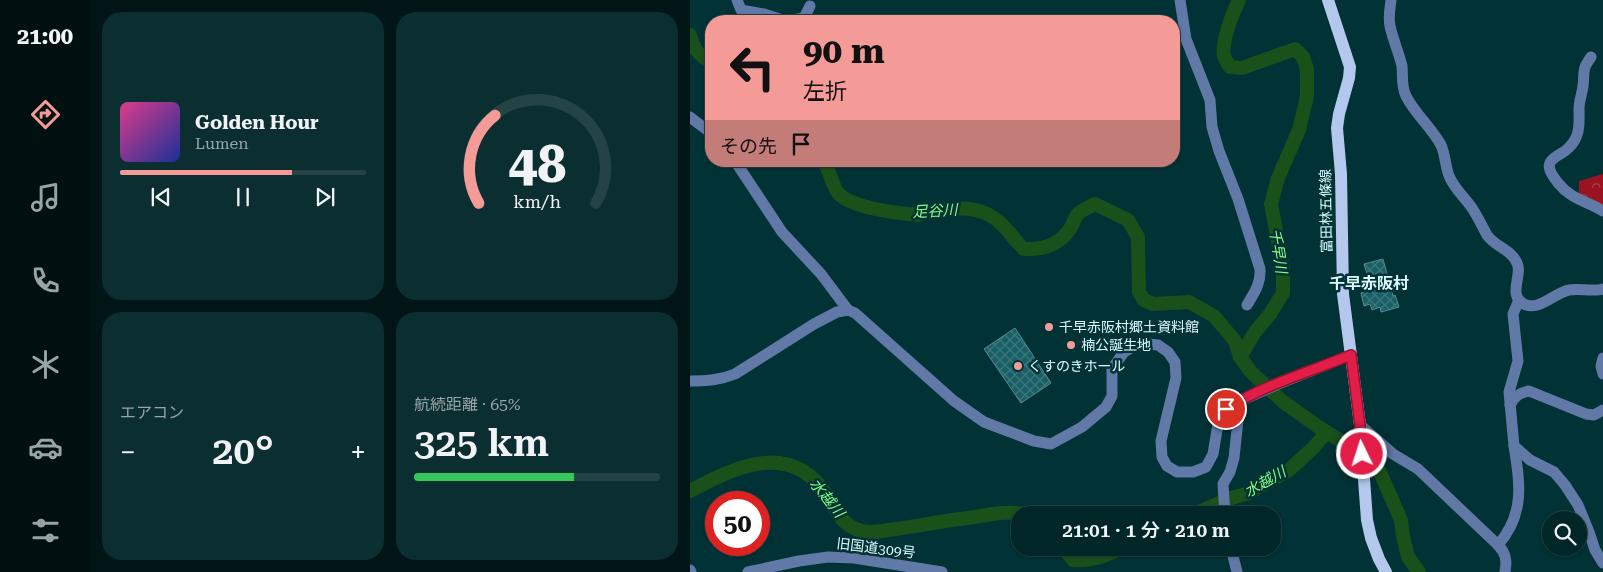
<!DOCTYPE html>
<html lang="ja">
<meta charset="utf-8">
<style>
:root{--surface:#012628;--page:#0b2e30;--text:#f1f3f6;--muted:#96a5a8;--line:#234345;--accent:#f59b97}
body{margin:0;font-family:"Roboto Serif","Noto Sans JP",serif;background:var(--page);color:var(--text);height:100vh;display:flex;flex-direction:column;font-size:19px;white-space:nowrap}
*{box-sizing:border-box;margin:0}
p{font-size:16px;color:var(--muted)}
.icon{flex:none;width:28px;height:28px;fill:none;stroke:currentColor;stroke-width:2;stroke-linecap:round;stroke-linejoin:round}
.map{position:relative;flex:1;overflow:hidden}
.side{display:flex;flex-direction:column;gap:12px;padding:12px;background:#011516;width:600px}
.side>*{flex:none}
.hud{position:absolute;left:15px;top:15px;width:475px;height:152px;border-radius:20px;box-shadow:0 1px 4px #0004,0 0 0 1px var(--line);background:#f59b97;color:#111;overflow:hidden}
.tools{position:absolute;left:852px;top:511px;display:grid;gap:10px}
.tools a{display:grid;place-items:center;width:45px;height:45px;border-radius:50%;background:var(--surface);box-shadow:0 1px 4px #0004,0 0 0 1px var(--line);font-size:25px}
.speed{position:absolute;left:15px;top:491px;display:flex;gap:10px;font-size:25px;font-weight:700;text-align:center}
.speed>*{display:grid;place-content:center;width:65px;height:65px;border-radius:50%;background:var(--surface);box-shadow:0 1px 4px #0004,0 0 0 1px var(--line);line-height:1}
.speed .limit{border:8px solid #d22;background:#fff;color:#111}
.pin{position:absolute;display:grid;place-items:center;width:42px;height:42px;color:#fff;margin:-21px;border:2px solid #fff;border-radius:50%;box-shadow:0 1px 5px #0007}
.me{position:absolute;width:55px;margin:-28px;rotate:356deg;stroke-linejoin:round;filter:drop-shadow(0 0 4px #0008)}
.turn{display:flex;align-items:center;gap:18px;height:105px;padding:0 15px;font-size:22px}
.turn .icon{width:65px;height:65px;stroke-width:2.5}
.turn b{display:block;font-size:35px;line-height:42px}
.then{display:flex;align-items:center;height:48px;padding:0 15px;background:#0003;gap:10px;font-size:19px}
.big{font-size:38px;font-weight:600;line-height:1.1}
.side .tile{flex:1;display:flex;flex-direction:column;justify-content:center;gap:8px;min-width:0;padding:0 18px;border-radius:20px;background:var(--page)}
.side .dial{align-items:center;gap:0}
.dial svg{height:130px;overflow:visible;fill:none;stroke:var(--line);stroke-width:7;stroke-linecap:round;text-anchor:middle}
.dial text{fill:var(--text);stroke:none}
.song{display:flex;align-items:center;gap:15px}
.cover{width:60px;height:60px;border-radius:8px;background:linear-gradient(135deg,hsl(330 70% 55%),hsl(230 70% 35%))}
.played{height:5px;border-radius:2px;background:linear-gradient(90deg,var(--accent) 70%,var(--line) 70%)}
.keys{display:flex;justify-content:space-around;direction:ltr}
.heat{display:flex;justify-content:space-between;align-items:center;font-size:28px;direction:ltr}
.charge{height:8px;border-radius:4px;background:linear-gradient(90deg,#34c759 65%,var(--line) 0)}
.side .tiles{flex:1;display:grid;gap:12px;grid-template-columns:repeat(2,1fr)}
.trip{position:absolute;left:321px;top:506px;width:270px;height:50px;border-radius:20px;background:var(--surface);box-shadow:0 1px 4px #0004,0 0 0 1px var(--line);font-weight:600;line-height:50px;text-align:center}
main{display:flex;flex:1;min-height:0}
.menu{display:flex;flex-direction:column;width:90px;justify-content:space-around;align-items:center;background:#000f10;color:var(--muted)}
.menu .icon{width:35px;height:35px}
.menu .active{color:var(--accent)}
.menu b{font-size:22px;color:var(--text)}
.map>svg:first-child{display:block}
</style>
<main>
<nav class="menu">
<b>21:00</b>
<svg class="icon active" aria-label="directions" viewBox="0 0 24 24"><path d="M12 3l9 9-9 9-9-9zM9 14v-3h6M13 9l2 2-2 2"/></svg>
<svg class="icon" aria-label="music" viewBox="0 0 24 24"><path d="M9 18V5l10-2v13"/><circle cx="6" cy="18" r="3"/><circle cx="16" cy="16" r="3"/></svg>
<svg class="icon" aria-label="phone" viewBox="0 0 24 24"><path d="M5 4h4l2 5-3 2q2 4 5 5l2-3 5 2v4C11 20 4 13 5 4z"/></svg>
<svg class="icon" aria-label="climate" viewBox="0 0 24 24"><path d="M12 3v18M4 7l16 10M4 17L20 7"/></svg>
<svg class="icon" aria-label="car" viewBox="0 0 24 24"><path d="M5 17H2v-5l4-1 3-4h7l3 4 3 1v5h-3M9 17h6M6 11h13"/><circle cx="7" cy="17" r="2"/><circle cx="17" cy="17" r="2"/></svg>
<svg class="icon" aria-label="filters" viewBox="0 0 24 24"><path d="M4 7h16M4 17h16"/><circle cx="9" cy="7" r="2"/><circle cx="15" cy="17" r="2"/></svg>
</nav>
<section class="side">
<div class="tiles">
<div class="tile">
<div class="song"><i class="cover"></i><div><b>Golden Hour</b><p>Lumen</p></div></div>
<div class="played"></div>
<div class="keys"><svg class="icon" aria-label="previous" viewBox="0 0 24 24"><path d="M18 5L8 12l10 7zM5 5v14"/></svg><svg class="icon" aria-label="pause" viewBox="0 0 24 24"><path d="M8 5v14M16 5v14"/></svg><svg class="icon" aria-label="next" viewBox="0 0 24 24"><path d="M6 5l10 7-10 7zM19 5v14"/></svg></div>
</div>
<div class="tile dial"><svg viewBox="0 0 100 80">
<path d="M14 69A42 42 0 1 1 86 69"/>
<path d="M14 69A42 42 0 0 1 24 15" stroke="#f59b97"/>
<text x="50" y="56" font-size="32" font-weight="700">48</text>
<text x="50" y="72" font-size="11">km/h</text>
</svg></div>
<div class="tile"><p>エアコン</p>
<div class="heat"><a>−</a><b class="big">20°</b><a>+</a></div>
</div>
<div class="tile"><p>航続距離 · 65%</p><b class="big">325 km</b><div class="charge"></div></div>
</div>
</section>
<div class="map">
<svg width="913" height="572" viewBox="0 0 913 572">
<defs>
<pattern id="forest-crowns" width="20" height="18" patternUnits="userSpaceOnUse" patternTransform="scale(1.25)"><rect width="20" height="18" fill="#9b1221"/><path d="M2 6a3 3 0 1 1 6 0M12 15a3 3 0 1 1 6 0" fill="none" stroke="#ad414d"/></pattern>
<pattern id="building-cross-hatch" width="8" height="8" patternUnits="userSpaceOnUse" patternTransform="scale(1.25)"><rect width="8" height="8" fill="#195f65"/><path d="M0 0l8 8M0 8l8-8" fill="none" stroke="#3a777c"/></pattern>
</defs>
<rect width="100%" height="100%" fill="#013236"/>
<path fill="url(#forest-crowns)" d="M 913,174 L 913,205 L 889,193 L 889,181 Z"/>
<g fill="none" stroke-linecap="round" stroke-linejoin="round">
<g stroke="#1a501a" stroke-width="14">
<path d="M 549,0 C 543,12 531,42 534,56 C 535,59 538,64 540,67 L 552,68 L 605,49 L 613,57 L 617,69 L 617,96 L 609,130 L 588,178 L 581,204 L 593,268 L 593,293 L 580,314 L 565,332 L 550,357"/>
<path d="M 0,35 C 3,48 9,56 21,62"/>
<path d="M 133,161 C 142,172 141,187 150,195 C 164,207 199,212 217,214 C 221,214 225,214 228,215 C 234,212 241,211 247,210 C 267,208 287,206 304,218 C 316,225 323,240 334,249 C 353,250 369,245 380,229 C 383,225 384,218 388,214 C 391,210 400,207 405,204 L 438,220 L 448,237 L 449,292 L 454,300 L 463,304 L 499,302 L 524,316 L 545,341 L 550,357 L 561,372 L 592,401 L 630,428 L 686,463 L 711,520 L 713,536 L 718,557 L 729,572"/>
<path d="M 0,491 C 45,467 100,440 136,494 C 146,509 151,526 172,531 C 182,534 196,530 206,529 C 233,525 259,520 285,517 C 303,514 321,510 338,515"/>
<path d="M 502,515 L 541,498 L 559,493 L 599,470 L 623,448 L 637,432"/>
<path d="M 374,548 L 383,560 C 404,562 415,555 433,548"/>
</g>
</g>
<g fill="url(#building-cross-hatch)" stroke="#538d92">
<path d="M 693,259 L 703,296 L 705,295 L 709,307 L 691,312 L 690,307 L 682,310 L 680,304 L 674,306 L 671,293 L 682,290 L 674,264 Z"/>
<path d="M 325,328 L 361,383 L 331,403 L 294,349 Z"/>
</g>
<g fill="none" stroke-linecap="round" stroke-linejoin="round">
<g stroke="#6179a6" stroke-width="11">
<path d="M 47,0 L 51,10 L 74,14 L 96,21 L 114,18 L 120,6"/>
<path d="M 490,0 L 496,39 L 520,100 L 522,127 L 529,151 L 548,199 L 570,269 C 571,284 564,293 557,305"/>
<path d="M 701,0 C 700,9 698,18 700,26 C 703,40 709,53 712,66 C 713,76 711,86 716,96 C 725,114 741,127 751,145 C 756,156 755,168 760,178 C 765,189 775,198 782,208 C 788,217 792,226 797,235 C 805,247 821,249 827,263 C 833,275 817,295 834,304 C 848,312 866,292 879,290 C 890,288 902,292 913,289"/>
<path d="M 901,57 C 891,71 895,71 893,86 C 892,94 889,101 889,109 C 889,118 890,127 887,135 C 885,141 880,147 875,151 C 869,155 856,160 860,170 C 861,174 865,179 868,183 C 882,200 895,200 913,211"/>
<path d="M 0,117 L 21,133"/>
<path d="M 45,161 L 92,232 L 131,274 L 158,310"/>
<path d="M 829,300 L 823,314 L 828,361 L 819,392 L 824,446 L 840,460 L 864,472 L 875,485 L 888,505 L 899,532 L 905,550 L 913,563"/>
<path d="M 913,358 L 911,366 L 913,374"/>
<path d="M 0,381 C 17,381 30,380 45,374 L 124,324 L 147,312 L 158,310 L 165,313 L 264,401 L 294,422 L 344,441 L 361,444 L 392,427 L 416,407 L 422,396 L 422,369 L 434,352 L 444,346 L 458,344 L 468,345 L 478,352 L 485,362 L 486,378 L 471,441 L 472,457 L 477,466 L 487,472 L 503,472 L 516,467 L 523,454 L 528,424 L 536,409 L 550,401 L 591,383 L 661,355"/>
<path d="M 820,405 C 825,396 829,393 839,391 L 896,414 L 904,415 L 913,410"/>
<path d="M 670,425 L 703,454 L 728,469 L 808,545 C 816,553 817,561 815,572"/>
<path d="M 535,515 L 533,484 L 540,472 L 544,458 L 550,401"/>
<path d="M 808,545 C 835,514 830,484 824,446"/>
<path d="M 541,548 L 547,572"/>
<path d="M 0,570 L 1,572"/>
<path d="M 58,572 L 109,561 L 138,557 L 164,558 L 252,572"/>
</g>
<path stroke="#b4c7ed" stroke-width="12" d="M 638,0 L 660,67 L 659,78 L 649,114 L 647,128 L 651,174 L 653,294 L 670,425 L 677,520 L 681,538 L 689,559 L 696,572"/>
</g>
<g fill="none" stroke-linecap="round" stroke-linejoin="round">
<defs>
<path id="route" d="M 536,409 C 574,385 619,372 661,355 L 670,425 L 672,454"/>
</defs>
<use href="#route" stroke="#92132f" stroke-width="12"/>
<use href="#route" stroke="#e11d48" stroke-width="9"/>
</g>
<g fill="#f59b97" stroke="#013236" stroke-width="2">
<circle cx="359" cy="327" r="5"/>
<circle cx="381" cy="345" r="5"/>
<circle cx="328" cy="366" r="5"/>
</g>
<g text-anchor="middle" stroke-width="5" stroke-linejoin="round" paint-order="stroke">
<g font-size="14" fill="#ddfbfd" stroke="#013236">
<text transform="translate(636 211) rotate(-91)" y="5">富田林五條線</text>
<text transform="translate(186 548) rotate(7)" y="5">旧国道309号</text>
</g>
<g font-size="14" fill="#ddfbfd" stroke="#013236" text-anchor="start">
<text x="369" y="332">千早赤阪村郷土資料館</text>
<text x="391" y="350">楠公誕生地</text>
<text x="338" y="371">くすのきホール</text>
</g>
<g font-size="15" font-style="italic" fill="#84fe81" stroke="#013236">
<text transform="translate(245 211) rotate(-3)" y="5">足谷川</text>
<text transform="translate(588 251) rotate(81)" y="5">千早川</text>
<text transform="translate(575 482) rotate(-30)" y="5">水越川</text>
<text transform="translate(137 498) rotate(51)" y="5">水越川</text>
</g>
<g font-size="16" font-weight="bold" fill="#ddfbfd" stroke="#013236">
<text x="679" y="289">千早赤阪村</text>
</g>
</g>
</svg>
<div class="tools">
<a><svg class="icon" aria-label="search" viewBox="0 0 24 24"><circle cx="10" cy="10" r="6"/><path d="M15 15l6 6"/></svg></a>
</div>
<div class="speed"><div class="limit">50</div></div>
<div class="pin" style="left:536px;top:409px;background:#d93025"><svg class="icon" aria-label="arrive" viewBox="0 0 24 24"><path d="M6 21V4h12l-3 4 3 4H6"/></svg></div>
<svg class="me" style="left:672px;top:454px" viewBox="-20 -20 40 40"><circle r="17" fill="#e11d48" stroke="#fff" stroke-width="3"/><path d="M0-11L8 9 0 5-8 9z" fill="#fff"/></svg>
<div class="trip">21:01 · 1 分 · 210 m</div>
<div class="hud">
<div class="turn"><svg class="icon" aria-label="left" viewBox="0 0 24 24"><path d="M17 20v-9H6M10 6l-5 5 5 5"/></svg><div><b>90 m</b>左折</div></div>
<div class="then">その先<svg class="icon" aria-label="arrive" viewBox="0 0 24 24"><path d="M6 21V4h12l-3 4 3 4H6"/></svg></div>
</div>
</div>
</main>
